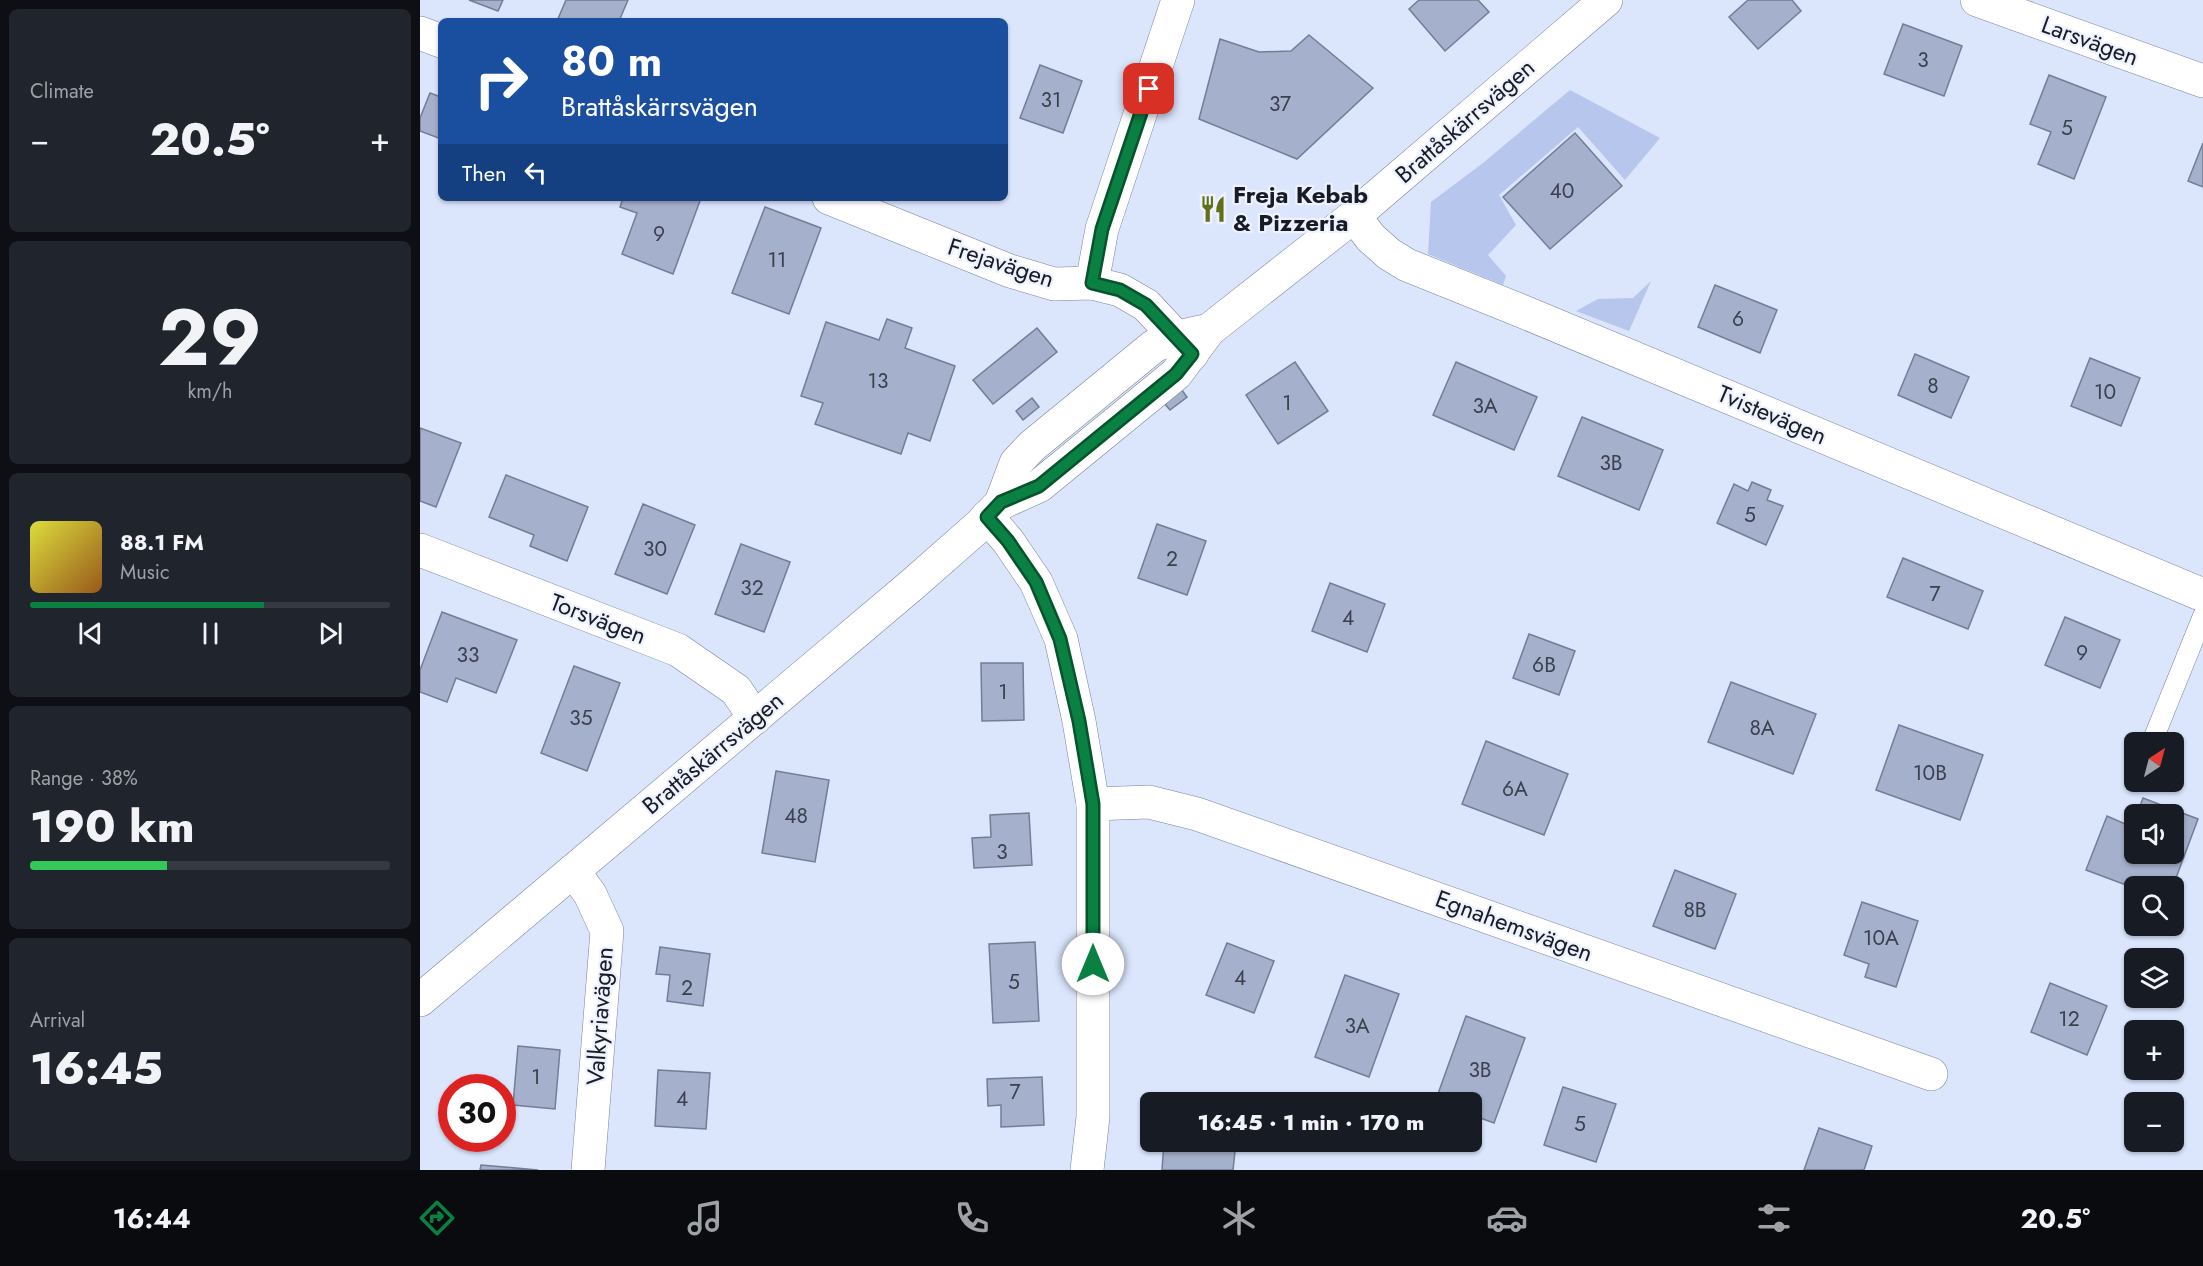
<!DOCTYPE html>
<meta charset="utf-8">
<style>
:root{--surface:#171b24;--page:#20242c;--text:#f1f3f6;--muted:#9ea1a6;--line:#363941;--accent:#0b8043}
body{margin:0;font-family:Jost,sans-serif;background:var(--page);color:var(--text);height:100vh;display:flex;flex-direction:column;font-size:22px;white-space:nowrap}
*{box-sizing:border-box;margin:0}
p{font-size:20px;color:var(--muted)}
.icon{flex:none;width:33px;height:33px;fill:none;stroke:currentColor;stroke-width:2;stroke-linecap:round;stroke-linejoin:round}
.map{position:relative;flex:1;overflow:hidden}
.sheet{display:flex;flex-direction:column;gap:9px;padding:9px;background:#0d0f14;width:420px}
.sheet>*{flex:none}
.hud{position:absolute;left:18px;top:18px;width:570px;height:183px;border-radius:9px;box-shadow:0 2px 4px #0004;background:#1a4fa0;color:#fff;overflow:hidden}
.needle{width:39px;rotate:36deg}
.controls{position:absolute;left:1704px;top:732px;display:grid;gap:12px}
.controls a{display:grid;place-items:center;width:60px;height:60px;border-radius:9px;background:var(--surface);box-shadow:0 2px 4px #0004;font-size:30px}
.speed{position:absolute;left:18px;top:1074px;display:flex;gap:12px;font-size:30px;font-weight:700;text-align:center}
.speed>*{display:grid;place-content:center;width:78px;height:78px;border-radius:50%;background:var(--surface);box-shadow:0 2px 4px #0004;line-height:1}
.speed .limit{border:9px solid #d22;background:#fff;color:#111}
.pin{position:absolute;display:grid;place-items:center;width:51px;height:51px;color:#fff;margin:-26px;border-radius:12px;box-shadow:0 3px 9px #0006}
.me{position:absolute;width:66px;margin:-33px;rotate:0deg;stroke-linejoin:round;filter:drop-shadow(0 0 4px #0008)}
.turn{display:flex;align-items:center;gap:21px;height:126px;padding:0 24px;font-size:27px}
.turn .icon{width:78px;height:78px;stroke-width:2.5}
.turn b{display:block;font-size:42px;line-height:51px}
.then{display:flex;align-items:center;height:57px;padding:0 24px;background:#0003;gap:12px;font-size:22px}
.big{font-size:45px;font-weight:800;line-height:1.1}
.sheet .widget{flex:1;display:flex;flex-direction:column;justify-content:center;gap:9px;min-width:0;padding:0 21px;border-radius:9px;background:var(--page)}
.sheet .dial{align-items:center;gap:0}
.dial b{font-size:78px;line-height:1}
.song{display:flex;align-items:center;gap:18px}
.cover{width:72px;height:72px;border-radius:9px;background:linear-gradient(135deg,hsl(60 70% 55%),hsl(30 70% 35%))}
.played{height:6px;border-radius:3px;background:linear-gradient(90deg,var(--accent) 65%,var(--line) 65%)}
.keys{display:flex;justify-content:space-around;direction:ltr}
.heat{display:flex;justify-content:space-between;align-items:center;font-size:33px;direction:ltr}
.charge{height:9px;border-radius:4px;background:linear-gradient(90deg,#34c759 38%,var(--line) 0)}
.trip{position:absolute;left:720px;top:1092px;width:342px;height:60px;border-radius:9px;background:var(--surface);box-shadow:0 2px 4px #0004;font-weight:800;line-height:60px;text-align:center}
.tabs{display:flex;height:96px;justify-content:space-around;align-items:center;background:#090b0e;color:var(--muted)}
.tabs .icon{width:42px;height:42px}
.tabs .on{color:var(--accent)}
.tabs b{font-size:27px;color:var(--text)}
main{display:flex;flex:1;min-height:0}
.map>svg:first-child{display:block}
</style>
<main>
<section class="sheet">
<div class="widget"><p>Climate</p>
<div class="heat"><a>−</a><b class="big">20.5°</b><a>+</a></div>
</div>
<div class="widget dial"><b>29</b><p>km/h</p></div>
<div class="widget">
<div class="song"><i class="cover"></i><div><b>88.1 FM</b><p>Music</p></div></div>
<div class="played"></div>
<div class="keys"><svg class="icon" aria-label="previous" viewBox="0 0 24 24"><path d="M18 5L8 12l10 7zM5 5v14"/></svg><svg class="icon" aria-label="pause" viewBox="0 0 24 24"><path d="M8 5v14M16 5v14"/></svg><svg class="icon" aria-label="next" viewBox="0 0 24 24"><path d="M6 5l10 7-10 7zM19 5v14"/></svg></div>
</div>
<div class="widget"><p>Range · 38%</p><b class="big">190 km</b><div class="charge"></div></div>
<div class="widget"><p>Arrival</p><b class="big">16:45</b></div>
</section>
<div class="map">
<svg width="1783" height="1170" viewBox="0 0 1783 1170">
<rect width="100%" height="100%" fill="#dbe5fc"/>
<g fill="#b6c6ec">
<path d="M 1150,90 L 1240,138 L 1205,180 L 1158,127 L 1079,195 L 1096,225 L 1068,255 L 1086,276 L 1083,285 L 1008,254 L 1011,202 L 1063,163 Z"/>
<path d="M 1231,281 L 1209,331 L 1156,311 L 1178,299 L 1213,298 Z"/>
</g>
<g fill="#a5b0cc" stroke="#727d97" stroke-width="1.5">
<path d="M 49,0 L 83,0 L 78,11 Z"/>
<path d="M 146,0 L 208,0 L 199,21 L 137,21 Z"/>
<path d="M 999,0 L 1058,0 L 1069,12 L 1025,51 L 989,9 Z"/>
<path d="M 1328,0 L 1372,0 L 1381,11 L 1338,49 L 1309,17 Z"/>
<path d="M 1483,24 L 1542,46 L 1524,96 L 1464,74 Z"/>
<path d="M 889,35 L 953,88 L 877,159 L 779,119 L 800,39 L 839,52 L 871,51 Z"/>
<path d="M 620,65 L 662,81 L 643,133 L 600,118 Z"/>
<path d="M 1629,75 L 1686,97 L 1654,179 L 1618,164 L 1631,132 L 1610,124 Z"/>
<path d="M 10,93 L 21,97 L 21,139 L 0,131 L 0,118 Z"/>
<path d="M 1155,133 L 1202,186 L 1130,249 L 1083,197 Z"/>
<path d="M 1783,143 L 1783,187 L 1768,181 Z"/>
<path d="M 203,198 L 281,198 L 253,274 L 202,254 L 217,213 L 200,207 Z"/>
<path d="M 345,207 L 401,228 L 369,314 L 312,293 Z"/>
<path d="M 1295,285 L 1357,310 L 1340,353 L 1278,327 Z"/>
<path d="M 467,319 L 492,328 L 485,348 L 535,366 L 510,441 L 488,433 L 481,454 L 395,424 L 403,403 L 381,396 L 406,322 L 459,340 Z"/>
<path d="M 617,328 L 637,352 L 573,404 L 553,380 Z"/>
<path d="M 1495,354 L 1549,377 L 1531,418 L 1478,395 Z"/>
<path d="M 1670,358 L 1720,378 L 1701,426 L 1651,406 Z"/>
<path d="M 875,362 L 908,411 L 858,444 L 826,395 Z"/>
<path d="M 1036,362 L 1117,397 L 1094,450 L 1013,415 Z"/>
<path d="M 761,389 L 767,397 L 750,410 L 744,403 Z"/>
<path d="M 612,398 L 619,407 L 603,420 L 596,411 Z"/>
<path d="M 1162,417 L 1243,450 L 1219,510 L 1138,476 Z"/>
<path d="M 0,428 L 41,443 L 16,507 L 0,501 Z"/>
<path d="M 86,475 L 168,507 L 147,561 L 110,546 L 114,535 L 69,517 Z"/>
<path d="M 1332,482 L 1351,490 L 1347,500 L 1363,506 L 1346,545 L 1297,523 L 1314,484 L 1328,491 Z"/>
<path d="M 223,504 L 275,525 L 247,594 L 195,574 Z"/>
<path d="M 737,524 L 786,541 L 767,595 L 718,578 Z"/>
<path d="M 321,544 L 370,562 L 344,632 L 295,614 Z"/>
<path d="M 1483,558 L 1563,591 L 1548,629 L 1467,597 Z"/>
<path d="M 910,583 L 965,604 L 947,652 L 892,631 Z"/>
<path d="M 22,612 L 97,640 L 76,693 L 36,678 L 27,702 L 0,692 L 0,670 Z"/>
<path d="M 1645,617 L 1700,640 L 1680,688 L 1625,665 Z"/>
<path d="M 1109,634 L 1155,651 L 1139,695 L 1093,678 Z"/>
<path d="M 561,663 L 603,663 L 604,720 L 562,721 Z"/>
<path d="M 154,666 L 200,683 L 167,771 L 121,753 Z"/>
<path d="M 1311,682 L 1396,714 L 1373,774 L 1288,742 Z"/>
<path d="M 1479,725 L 1563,755 L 1540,820 L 1456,790 Z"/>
<path d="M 1066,741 L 1148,774 L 1124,835 L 1042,804 Z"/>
<path d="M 356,771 L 409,780 L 395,862 L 342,853 Z"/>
<path d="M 1723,798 L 1778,819 L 1753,886 L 1714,888 L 1666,870 L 1687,816 L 1712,827 L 1714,820 L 1714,854 L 1754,854 L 1754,814 L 1717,814 Z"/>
<path d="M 609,813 L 612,865 L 554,868 L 552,838 L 571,837 L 570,815 Z"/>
<path d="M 1255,870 L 1316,894 L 1295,949 L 1233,926 Z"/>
<path d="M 1442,902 L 1498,921 L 1476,987 L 1445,977 L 1449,964 L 1424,955 Z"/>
<path d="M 615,942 L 619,1021 L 573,1023 L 569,944 Z"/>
<path d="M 807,943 L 854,961 L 834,1013 L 786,995 Z"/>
<path d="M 240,947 L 290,954 L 283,1006 L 247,1001 L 250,975 L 236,974 Z"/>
<path d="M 925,975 L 979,994 L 949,1077 L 895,1057 Z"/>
<path d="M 1630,983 L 1687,1006 L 1667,1055 L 1611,1032 Z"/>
<path d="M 1046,1016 L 1105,1038 L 1074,1123 L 1052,1115 L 1052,1102 L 1015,1102 Z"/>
<path d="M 98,1046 L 140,1050 L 135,1109 L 93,1105 Z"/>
<path d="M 238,1070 L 290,1073 L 286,1129 L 235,1126 Z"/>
<path d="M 622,1077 L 624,1125 L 581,1127 L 581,1105 L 568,1106 L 567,1079 Z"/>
<path d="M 1143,1087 L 1196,1104 L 1176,1162 L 1124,1145 Z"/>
<path d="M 1399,1128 L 1452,1146 L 1444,1170 L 1384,1170 Z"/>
<path d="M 744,1142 L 816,1142 L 813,1170 L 742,1170 Z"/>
<path d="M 61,1165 L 118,1170 L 60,1170 Z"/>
</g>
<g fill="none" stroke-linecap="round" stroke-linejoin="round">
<defs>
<path id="service" d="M 1732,742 L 1783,616"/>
<g id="minor">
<path d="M 1557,0 L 1783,81"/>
<path d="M 0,33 L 21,41"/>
<path d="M 409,198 L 590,271 L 634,284 L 672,283 L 700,290 L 726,305 L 772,354"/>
<path d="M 934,216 L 951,238 L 969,254 L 987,265 L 1104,312 L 1783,595"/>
<path d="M 672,283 L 682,229 L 758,0"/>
<path d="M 567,517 L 588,541 L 616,582 L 641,639 L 659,721 L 673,804 L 673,1117 L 667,1170"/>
<path d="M 0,550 L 258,650 L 316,690 L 335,718"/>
<path d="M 673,804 L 729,802 L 777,814 L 1511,1074"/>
<path d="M 153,871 L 170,894 L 187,931 L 168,1170"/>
</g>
<g id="tertiary">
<path d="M 581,503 L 619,486 L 756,374 L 789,330 L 934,216 L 1186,0"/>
<path d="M 0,1000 L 493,584 L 560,525 L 581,503 L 596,463 L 612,446 L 734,346 L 757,337 L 789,330"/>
</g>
</defs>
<use href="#service" stroke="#79839e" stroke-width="21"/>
<use href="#minor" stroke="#79839e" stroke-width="34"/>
<use href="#tertiary" stroke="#79839e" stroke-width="34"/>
<use href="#service" stroke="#fff" stroke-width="20"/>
<use href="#minor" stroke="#fff" stroke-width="33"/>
<use href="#tertiary" stroke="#fff" stroke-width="33"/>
</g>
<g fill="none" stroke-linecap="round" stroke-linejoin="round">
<defs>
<path id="route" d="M 673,964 L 673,804 L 659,721 L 640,639 L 616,582 L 588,541 L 567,517 L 581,502 L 619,486 L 756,374 L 772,354 L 726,305 L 700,290 L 672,283 L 682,229 L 729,89"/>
</defs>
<use href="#route" stroke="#07532c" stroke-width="15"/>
<use href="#route" stroke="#0b8043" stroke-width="10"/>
</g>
<defs>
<symbol id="restaurant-bare" viewBox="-9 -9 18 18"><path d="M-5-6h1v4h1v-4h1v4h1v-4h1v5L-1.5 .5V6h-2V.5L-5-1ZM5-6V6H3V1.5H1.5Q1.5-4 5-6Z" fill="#626f19" stroke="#edf2fe" stroke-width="2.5" paint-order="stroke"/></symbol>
</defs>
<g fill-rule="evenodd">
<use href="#restaurant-bare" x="774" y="190" width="38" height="38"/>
</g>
<g text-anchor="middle" stroke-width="4.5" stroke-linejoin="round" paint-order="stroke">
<g font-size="21" fill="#3a404f">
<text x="1503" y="67">3</text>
<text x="631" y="107">31</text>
<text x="860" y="111">37</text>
<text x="1647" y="135">5</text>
<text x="1142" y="198">40</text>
<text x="239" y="241">9</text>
<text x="357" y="267">11</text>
<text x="1318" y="326">6</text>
<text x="458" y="388">13</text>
<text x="1513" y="393">8</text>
<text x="1685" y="399">10</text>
<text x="867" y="410">1</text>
<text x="1065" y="413">3A</text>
<text x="1191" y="470">3B</text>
<text x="1330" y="522">5</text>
<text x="235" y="556">30</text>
<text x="752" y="566">2</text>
<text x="332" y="595">32</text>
<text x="1515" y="601">7</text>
<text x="928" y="625">4</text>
<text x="1662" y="660">9</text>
<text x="48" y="662">33</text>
<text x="1124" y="672">6B</text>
<text x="583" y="699">1</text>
<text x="161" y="725">35</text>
<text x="1342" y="735">8A</text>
<text x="1510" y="780">10B</text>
<text x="1095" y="796">6A</text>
<text x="376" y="823">48</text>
<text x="582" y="859">3</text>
<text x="1275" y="917">8B</text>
<text x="1461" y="945">10A</text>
<text x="820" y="985">4</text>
<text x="594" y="989">5</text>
<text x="267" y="995">2</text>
<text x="1649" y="1026">12</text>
<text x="937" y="1033">3A</text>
<text x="1060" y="1077">3B</text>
<text x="116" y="1084">1</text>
<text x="595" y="1099">7</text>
<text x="262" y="1106">4</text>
<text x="1160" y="1131">5</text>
</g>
<g font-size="24" fill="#171b25" stroke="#edf2fe">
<text transform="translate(1670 41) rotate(20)" y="8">Larsvägen</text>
<text transform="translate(1045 121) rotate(-41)" y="8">Brattåskärrsvägen</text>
<text transform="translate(581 263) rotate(18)" y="8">Frejavägen</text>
<text transform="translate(1352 415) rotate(23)" y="8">Tvistevägen</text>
<text transform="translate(178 619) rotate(21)" y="8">Torsvägen</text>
<text transform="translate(293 753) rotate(-40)" y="8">Brattåskärrsvägen</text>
<text transform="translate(1094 926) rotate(20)" y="8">Egnahemsvägen</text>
<text transform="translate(180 1016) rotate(-86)" y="8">Valkyriavägen</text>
</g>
<g font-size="24" font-weight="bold" fill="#171b25" stroke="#edf2fe" text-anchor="start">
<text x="813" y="203">Freja Kebab<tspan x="813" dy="28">&amp; Pizzeria</tspan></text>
</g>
</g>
</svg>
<div class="controls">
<a><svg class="needle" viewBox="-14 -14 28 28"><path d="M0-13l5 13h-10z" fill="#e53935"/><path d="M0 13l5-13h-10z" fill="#9ea1a6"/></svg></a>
<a><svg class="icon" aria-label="sound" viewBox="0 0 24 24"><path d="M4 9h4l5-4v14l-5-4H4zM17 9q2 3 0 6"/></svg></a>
<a><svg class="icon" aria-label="search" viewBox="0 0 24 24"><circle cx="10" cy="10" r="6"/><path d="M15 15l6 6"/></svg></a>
<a><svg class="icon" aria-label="layers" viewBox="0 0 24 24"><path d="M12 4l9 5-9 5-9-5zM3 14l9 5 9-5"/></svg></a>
<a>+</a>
<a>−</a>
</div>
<div class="speed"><div class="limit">30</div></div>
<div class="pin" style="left:729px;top:89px;background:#d93025"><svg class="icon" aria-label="arrive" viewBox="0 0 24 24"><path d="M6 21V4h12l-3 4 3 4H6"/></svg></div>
<svg class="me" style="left:673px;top:964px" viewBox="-20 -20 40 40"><circle r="19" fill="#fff"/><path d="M0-13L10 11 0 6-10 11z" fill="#0b8043"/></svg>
<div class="trip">16:45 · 1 min · 170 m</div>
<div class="hud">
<div class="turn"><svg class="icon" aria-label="right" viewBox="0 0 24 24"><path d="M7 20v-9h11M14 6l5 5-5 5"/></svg><div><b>80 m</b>Brattåskärrsvägen</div></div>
<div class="then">Then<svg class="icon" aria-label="left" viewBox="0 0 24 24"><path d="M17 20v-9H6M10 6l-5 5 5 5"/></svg></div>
</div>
</div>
</main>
<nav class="tabs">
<b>16:44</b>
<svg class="icon on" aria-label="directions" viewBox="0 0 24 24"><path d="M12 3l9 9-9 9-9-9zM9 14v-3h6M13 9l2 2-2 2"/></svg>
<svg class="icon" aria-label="music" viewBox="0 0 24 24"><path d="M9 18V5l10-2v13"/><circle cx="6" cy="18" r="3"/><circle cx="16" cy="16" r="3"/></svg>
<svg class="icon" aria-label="phone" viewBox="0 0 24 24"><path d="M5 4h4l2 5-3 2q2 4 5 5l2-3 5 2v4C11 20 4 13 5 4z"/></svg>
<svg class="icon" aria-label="climate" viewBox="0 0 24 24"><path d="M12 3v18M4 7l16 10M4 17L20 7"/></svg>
<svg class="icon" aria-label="car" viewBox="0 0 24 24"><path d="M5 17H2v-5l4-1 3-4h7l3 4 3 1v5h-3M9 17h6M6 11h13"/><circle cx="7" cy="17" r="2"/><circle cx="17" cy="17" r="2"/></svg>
<svg class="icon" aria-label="filters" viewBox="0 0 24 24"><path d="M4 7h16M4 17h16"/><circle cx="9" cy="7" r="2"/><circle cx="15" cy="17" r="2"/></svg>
<b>20.5°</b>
</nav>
